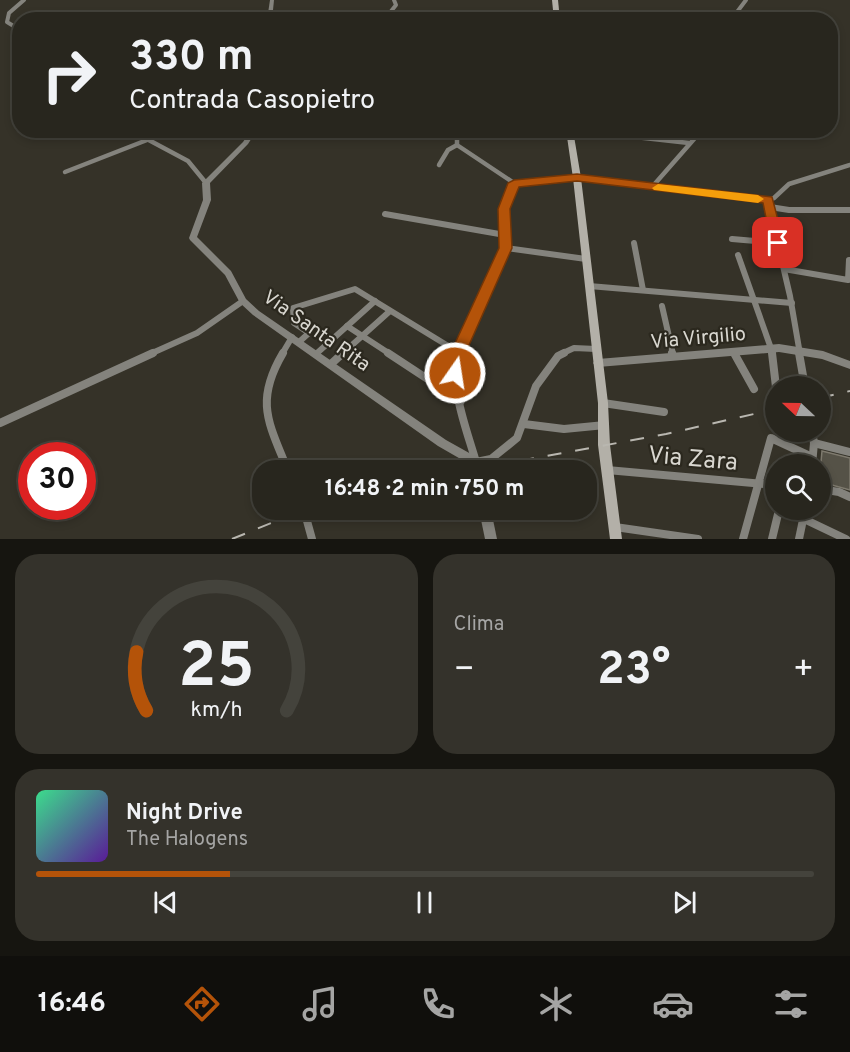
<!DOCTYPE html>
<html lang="it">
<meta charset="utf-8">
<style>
:root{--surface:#28261e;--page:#34322b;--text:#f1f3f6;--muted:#a5a5a4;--line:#44433c;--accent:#b45309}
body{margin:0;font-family:Overpass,sans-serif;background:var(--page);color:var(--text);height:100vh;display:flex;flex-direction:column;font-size:22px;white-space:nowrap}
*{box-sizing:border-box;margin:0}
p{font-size:20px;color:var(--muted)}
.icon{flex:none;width:33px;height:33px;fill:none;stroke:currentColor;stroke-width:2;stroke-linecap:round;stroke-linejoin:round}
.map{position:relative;height:539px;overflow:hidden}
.sheet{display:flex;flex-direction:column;gap:15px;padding:15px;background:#161510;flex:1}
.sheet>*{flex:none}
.guide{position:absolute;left:12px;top:12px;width:826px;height:126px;border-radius:24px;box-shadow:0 3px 9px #0003,0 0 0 2px var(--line);background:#28261e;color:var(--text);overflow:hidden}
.needle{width:39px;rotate:292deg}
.fabs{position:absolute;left:765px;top:376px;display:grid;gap:12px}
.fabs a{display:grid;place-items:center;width:66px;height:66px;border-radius:50%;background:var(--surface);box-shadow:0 3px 9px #0003,0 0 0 2px var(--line);font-size:30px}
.speed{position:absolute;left:18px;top:442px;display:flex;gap:12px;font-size:30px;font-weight:700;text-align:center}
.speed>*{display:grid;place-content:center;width:78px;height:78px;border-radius:50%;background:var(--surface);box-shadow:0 3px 9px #0003,0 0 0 2px var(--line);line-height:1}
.speed .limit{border:9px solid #d22;background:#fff;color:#111}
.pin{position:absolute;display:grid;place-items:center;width:51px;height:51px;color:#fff;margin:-26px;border-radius:12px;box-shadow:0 3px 9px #0006}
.me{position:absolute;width:66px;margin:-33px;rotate:13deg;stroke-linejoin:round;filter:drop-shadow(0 0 4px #0008)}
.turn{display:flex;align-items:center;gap:21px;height:126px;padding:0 18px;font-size:27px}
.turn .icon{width:78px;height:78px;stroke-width:2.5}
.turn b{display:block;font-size:42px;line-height:51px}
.big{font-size:45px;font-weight:700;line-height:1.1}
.sheet .tile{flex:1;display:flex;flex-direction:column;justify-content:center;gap:9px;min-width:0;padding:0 21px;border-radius:24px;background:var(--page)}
.sheet .dial{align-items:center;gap:0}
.dial svg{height:156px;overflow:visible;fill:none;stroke:var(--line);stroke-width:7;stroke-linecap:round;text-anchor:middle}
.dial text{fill:var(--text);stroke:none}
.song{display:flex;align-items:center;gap:18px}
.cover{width:72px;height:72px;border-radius:9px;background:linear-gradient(135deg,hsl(150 70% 55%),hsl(270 70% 35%))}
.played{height:6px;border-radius:3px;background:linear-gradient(90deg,var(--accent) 25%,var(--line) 25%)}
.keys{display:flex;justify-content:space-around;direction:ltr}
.heat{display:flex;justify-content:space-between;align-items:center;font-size:33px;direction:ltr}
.sheet .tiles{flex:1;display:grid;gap:15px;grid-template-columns:1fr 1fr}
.tile:last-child{grid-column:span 2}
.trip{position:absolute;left:252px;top:460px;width:345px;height:60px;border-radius:24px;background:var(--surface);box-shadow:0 3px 9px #0003,0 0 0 2px var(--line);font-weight:700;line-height:60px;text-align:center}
.dock{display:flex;height:96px;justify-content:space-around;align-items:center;background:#100f0c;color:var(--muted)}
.dock .icon{width:42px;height:42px}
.dock .on{color:var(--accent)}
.dock b{font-size:27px;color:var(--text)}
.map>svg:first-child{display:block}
</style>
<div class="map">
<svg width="850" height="539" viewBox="0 0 850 539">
<rect width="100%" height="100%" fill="#353228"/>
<path fill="#555247" stroke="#7e7a6e" stroke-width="1.5" d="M 822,451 L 850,458 L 850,490 L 832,485 L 820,473 Z"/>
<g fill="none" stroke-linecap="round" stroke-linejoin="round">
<g stroke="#84837d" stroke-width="4">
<path d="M 384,20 L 396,5 L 394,0"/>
<path d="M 731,20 L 746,0"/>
<path d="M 20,30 L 7,22 L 9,13 L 24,0"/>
<path d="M 15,92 L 20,88"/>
</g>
<g stroke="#84837d" stroke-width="4.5">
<path d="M 17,91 L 13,94 L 20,98"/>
<path d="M 130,130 L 188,161 L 206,183"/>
<path d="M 457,130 L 457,145 L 514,183 L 577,178 L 768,200"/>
<path d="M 572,130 L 689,143"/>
<path d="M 254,132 L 300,136 L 305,133"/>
<path d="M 439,165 L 448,150 L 457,145"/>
<path d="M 65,172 L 147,140"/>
<path d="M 652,187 L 702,130"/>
<path d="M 768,200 L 770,208"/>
<path d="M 768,200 L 774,198 L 789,184 L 850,165"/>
<path d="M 770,207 L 776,208"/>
<path d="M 504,208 L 514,183"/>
</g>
<g stroke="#84837d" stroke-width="6">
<path d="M 769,206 L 790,296 L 800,354"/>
<path d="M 770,207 L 789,210 L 850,210"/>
<path d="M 385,214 L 505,235"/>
<path d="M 732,239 L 778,243"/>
<path d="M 634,243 L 643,290"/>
<path d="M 506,248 L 586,259"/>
<path d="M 738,255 L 773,354"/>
<path d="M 784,269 L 848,280 L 849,260"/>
<path d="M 589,286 L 792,303"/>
<path d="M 662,306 L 673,354"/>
<path d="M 347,326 L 390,354"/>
<path d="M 299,342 L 309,333 L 294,323 L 293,308 L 355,289 L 458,352"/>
<path d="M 733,352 L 734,354"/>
<path d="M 150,354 L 197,333 L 243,301"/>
<path d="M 282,354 L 292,337"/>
<path d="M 316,354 L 375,301"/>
<path d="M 342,354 L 390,311"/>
<path d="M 458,354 L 506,248 L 505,206"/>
<path d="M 561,354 L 574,348 L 596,349"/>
</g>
<g stroke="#84837d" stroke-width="8">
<path d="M 283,353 C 254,402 269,423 288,471"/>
<path d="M 388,353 L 461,401"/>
<path d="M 458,353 C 450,390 466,427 476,462 L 491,459 L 517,438 L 536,386 L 558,356 L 564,353"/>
<path d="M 672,353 L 673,356"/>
<path d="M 734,353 L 754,389"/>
<path d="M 772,353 L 776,387"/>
<path d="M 799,353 L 805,387"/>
<path d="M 331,364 L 343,353"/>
<path d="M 603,403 L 664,412"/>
<path d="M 0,423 L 153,353"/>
<path d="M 524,424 L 564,429 L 605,425"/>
<path d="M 812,432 L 814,443 L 812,465"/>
<path d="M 814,443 L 850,452"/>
<path d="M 607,470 L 776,485"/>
<path d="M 820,489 L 839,492 L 850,497"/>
<path d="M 304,510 L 312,539"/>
<path d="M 785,510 L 846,539"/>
<path d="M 615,527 L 698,539"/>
<path d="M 743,539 L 771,438 L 812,457"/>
<path d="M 772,539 L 779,510"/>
<path d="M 799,539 L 805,510"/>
</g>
<g fill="#84837d" fill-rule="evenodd">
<path d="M 270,0 L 274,0 L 272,20 L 267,20 Z"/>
<path d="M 251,130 L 257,130 L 248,144 L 210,183 L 211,200 L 197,237 L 231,271 L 246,299 L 259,311 L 446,440 L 480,459 L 483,471 L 473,471 L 471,465 L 438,446 L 253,315 L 240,303 L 225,275 L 190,240 L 189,238 L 203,200 L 202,183 L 243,142 Z"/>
<path d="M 779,344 L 823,351 L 850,361 L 850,369 L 822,359 L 779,352 L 598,367 L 595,366 L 593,363 L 595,360 L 598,359 Z"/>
<path d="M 479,510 L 491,510 L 497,539 L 485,539 Z"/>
</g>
<g fill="#b3b0a8" fill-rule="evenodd">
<path d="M 552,0 L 558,0 L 560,20 L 554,20 Z"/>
<path d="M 566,130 L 573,130 L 581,178 L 608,403 L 610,445 L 622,539 L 610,539 L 598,445 L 598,403 L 573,178 Z"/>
</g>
<g stroke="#b9b7b0" stroke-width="2" stroke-dasharray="14 14" stroke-linecap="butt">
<path d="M 820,398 L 850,391"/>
<path d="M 465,471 L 666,434 L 776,409"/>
<path d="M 232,539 L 303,510"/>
</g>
</g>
<path fill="#b45309" stroke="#753606" stroke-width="1.5" d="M 577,174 L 772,197 L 784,243 L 778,248 L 771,243 L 763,203 L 577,181 L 519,187 L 510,209 L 512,248 L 466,352 L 460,378 L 455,380 L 449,378 L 447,373 L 451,352 L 499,248 L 498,209 L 508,183 L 514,180 Z"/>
<path fill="#f59e0b" d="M 658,184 L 758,195 L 764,199 L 758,203 L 654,190 L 652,188 Z"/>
<g text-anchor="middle" stroke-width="4.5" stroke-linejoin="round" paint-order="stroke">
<g font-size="20" fill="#d9d7d0" stroke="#2b281e">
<text transform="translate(317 330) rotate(35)" y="7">Via Santa Rita</text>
<text transform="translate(698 337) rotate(-5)" y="7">Via Virgilio</text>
</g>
<g font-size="24" fill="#d9d7d0" stroke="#2b281e">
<text transform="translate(693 458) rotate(5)" y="8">Via Zara</text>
</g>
</g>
</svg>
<div class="fabs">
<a><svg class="needle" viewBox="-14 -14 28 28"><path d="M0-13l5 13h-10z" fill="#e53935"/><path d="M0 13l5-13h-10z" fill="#a5a5a4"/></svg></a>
<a><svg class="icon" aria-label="search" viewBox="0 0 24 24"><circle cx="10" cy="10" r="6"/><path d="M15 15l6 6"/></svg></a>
</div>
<div class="speed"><div class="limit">30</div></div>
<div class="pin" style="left:778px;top:243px;background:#d93025"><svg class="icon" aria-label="arrive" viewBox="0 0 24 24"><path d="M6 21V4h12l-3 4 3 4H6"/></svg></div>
<svg class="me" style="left:455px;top:373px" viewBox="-20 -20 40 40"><circle r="17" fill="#b45309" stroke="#fff" stroke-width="3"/><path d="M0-11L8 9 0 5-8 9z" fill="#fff"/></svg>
<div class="trip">16:48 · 2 min · 750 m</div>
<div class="guide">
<div class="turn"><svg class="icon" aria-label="right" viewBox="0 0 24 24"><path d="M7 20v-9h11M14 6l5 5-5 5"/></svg><div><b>330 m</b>Contrada Casopietro</div></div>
</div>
</div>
<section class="sheet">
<div class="tiles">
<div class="tile dial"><svg viewBox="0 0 100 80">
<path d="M14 69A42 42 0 1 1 86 69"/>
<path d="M14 69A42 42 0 0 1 9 39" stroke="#b45309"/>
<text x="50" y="56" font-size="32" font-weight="700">25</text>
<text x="50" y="72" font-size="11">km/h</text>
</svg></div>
<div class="tile"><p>Clima</p>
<div class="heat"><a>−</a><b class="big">23°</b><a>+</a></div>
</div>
<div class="tile">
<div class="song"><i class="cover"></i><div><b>Night Drive</b><p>The Halogens</p></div></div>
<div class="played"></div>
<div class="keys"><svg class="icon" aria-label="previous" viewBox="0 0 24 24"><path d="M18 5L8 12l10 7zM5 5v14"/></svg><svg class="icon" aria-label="pause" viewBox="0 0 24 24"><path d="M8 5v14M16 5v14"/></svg><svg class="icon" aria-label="next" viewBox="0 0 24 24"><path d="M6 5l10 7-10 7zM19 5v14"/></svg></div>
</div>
</div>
</section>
<nav class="dock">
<b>16:46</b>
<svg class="icon on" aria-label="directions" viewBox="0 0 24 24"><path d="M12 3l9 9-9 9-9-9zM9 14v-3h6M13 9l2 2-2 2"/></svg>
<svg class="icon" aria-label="music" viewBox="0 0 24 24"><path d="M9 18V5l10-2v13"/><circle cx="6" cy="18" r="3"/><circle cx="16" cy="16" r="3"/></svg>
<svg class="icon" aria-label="phone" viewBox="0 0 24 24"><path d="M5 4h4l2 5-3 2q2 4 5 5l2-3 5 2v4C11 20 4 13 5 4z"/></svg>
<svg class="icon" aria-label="climate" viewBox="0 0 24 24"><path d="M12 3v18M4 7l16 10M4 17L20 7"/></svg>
<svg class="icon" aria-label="car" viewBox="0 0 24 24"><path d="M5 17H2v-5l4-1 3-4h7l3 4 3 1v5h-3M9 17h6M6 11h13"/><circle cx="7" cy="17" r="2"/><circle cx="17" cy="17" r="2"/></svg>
<svg class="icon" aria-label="filters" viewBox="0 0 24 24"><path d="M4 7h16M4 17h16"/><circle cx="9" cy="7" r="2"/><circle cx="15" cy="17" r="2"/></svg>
</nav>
